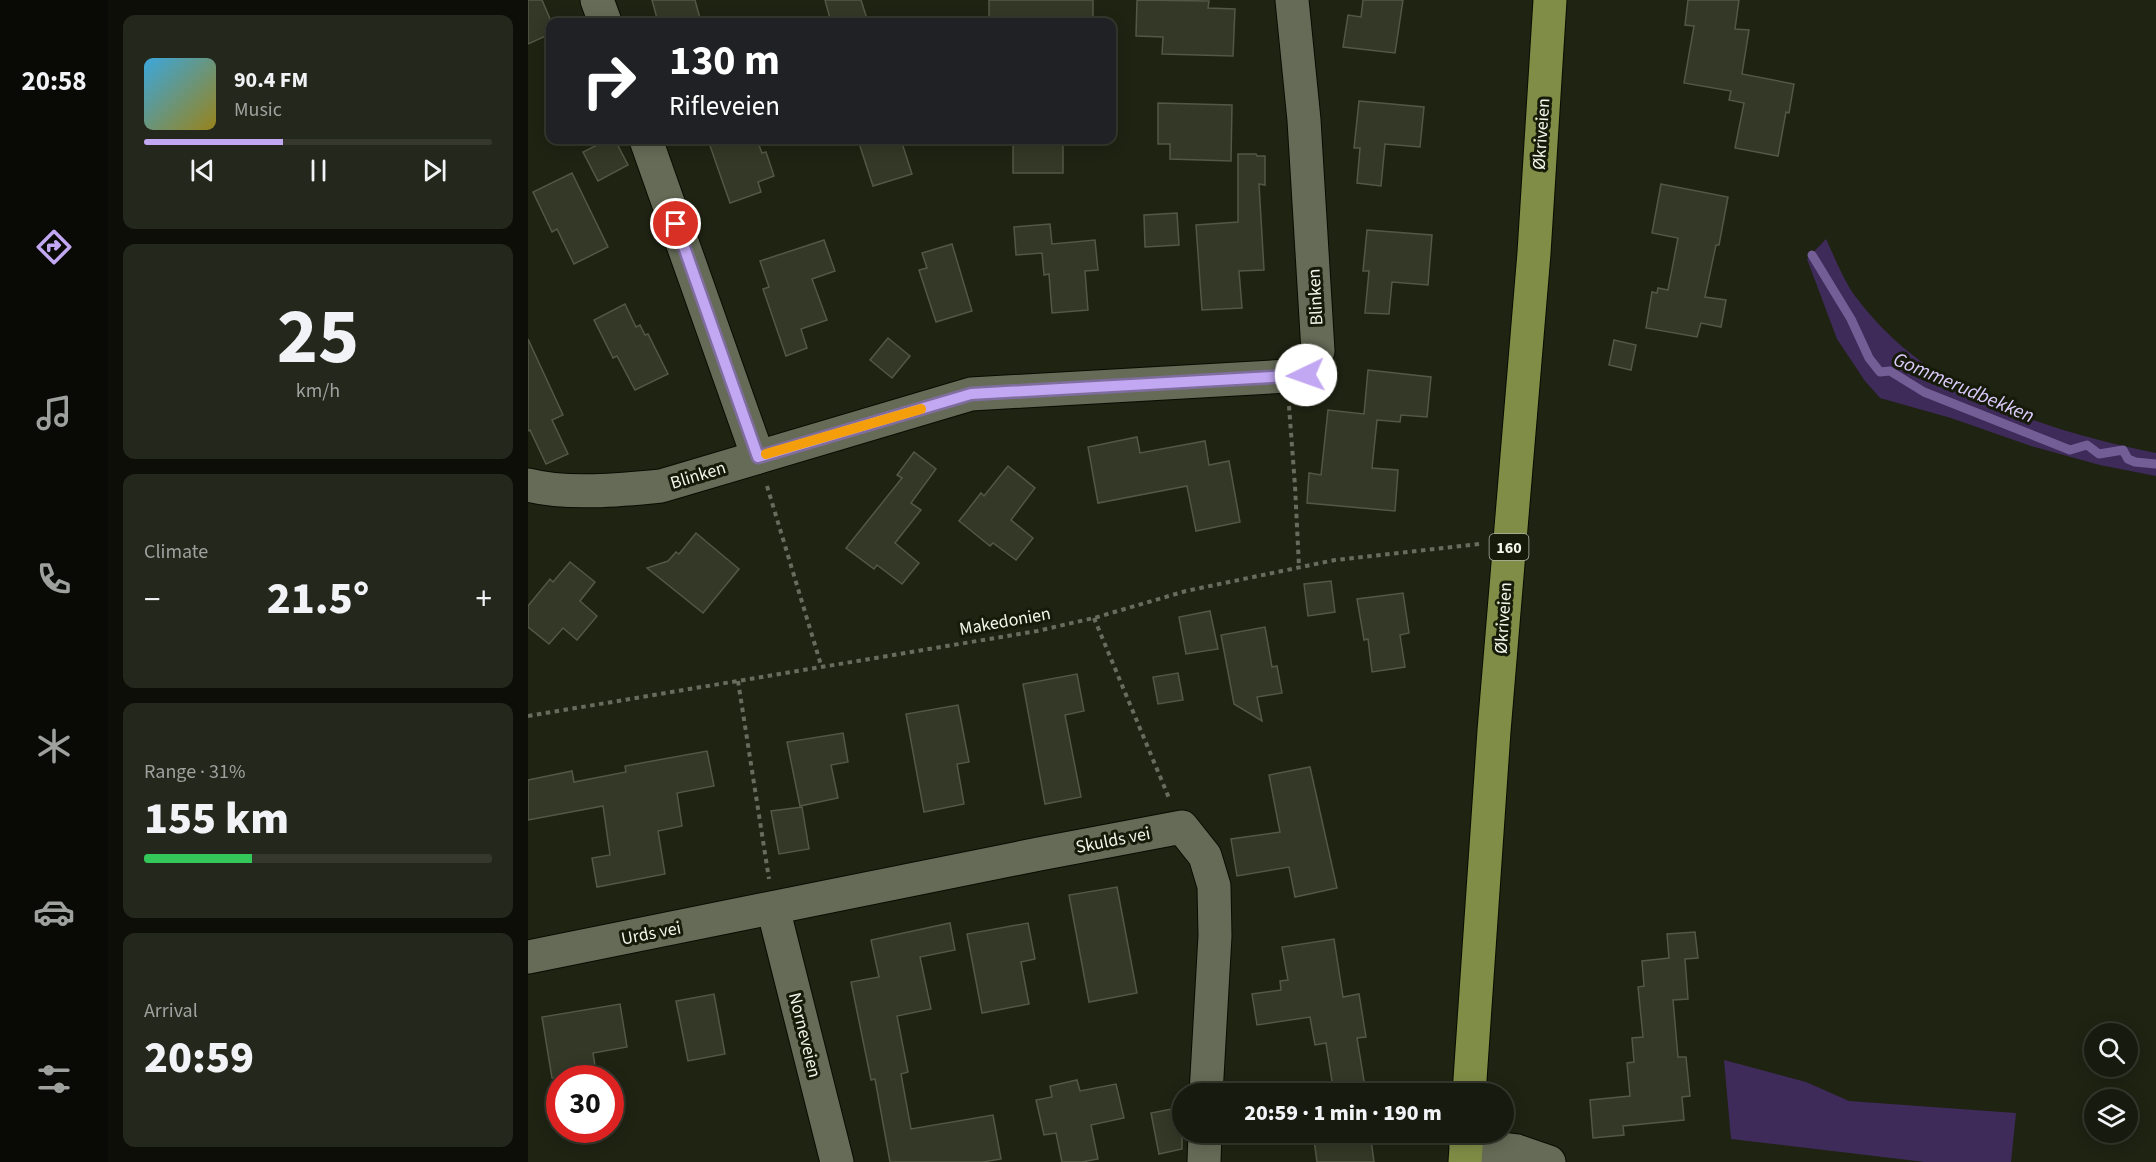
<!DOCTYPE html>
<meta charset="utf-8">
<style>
:root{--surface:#171a0e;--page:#24271c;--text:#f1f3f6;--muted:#9ea19e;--line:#36382e;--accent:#c2a7f2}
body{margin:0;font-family:"Source Sans 3",sans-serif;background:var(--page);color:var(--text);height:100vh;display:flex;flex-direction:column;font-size:22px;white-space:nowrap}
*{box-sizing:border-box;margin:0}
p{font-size:20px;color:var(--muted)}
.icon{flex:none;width:33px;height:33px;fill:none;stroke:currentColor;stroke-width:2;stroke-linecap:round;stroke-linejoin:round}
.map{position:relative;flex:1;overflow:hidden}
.panel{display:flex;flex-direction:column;gap:15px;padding:15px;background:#0d0e08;width:420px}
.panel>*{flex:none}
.hud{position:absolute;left:18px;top:18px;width:570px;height:126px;border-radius:12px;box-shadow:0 3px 15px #0003,0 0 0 2px var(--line);background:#202124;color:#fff;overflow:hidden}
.controls{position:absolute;left:1556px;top:1023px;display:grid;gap:12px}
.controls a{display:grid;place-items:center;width:54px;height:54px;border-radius:50%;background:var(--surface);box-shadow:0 3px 15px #0003,0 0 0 2px var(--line);font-size:30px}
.speed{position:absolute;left:18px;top:1065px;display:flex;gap:12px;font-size:30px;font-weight:700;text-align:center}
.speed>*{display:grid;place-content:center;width:78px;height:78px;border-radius:50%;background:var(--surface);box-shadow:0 3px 15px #0003,0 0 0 2px var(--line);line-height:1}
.speed .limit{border:9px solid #d22;background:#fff;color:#111}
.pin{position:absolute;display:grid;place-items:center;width:51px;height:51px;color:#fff;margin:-26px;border:3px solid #fff;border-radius:50%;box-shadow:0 2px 6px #0007}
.me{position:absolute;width:66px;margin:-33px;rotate:267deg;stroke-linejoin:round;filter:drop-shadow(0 0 4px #0008)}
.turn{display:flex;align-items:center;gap:21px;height:126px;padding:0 24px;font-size:27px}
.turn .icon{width:78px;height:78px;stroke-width:2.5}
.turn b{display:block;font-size:42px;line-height:51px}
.big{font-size:45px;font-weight:800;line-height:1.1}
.panel .card{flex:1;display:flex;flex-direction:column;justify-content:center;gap:9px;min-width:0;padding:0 21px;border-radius:12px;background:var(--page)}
.panel .dial{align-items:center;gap:0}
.dial b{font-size:78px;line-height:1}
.song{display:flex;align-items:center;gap:18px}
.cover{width:72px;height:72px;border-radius:9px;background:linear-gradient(135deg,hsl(200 70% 55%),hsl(50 70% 35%))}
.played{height:6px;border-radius:3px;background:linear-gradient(90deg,var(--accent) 40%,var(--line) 40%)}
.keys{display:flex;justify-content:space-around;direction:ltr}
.heat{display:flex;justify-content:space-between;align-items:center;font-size:33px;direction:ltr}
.charge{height:9px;border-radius:4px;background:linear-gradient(90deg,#34c759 31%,var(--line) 0)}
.trip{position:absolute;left:644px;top:1083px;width:342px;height:60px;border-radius:30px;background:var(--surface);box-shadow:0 3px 15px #0003,0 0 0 2px var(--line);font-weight:800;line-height:60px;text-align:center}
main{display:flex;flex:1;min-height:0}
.dock{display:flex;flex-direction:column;width:108px;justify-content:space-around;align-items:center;background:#090a06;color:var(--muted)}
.dock .icon{width:42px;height:42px}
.dock .selected{color:var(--accent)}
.dock b{font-size:27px;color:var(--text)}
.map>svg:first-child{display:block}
</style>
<main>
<nav class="dock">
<b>20:58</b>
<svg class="icon selected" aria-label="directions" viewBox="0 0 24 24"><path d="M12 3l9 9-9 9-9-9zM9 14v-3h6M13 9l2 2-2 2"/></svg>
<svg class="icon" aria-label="music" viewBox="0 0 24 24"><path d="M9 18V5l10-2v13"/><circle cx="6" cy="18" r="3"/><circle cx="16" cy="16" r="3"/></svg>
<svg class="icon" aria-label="phone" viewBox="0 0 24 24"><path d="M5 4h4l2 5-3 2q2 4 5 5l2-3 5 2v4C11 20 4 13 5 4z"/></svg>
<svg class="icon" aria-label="climate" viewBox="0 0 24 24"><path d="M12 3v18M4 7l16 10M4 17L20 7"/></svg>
<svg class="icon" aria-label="car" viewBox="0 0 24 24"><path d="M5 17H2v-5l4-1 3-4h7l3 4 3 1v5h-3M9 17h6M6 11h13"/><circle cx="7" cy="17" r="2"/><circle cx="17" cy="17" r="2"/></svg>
<svg class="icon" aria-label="filters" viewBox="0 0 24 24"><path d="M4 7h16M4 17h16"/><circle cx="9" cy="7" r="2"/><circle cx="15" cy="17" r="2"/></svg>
</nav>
<section class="panel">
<div class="card">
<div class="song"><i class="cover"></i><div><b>90.4 FM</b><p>Music</p></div></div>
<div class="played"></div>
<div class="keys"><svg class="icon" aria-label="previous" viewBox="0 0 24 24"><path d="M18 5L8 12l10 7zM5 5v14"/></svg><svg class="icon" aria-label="pause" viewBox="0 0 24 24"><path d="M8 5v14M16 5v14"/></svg><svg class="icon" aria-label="next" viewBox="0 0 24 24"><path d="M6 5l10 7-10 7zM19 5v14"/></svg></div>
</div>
<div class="card dial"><b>25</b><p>km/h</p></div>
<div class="card"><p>Climate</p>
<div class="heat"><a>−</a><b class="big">21.5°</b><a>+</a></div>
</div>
<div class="card"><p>Range · 31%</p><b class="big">155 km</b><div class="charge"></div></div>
<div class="card"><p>Arrival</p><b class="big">20:59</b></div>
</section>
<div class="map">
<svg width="1628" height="1162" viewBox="0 0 1628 1162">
<rect width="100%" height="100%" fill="#1f2312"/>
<g fill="#3e2b5a">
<path d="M 1298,239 C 1307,258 1315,279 1327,296 C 1399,393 1515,430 1628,453 L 1628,476 L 1572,465 L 1503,446 L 1423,418 L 1352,398 L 1337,381 L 1309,339 L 1279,259 Z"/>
<path d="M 1196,1060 L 1278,1082 L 1321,1101 L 1488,1113 L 1483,1162 L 1397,1162 L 1203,1139 Z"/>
</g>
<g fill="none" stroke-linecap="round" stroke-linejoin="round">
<path stroke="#735f96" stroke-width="9" d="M 1284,255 L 1323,319 L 1341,358 L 1352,372 L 1362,371 L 1396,392 L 1542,450 L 1559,445 L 1571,454 L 1595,450 L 1600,459 L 1607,462 L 1628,464"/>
</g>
<g fill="#343826" stroke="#535844" stroke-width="1.5">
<path d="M 0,0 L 14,0 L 22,19 L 22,34 L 0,44 Z"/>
<path d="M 124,0 L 167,0 L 173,22 L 130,22 Z"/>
<path d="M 297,0 L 333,0 L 340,22 L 303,22 Z"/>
<rect x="461" y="0" width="104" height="22"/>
<path d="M 609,0 L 681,1 L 680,8 L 707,9 L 705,56 L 634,54 L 635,37 L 608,36 Z"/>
<path d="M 835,0 L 875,0 L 867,53 L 815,47 L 820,15 L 833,17 Z"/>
<path d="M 1160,0 L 1211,0 L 1207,29 L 1221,30 L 1214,74 L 1266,84 L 1261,113 L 1258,112 L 1250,156 L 1207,148 L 1216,103 L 1201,100 L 1203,91 L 1156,83 L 1166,26 L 1157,25 Z"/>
<path d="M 831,101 L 896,107 L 892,147 L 857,144 L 853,186 L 829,183 L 832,148 L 826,148 Z"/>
<path d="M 630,103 L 704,105 L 703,161 L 642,159 L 642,144 L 630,144 Z"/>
<path d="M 79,140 L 87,140 L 100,165 L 70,181 L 55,152 Z"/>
<path d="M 180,140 L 229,140 L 234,153 L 238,152 L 246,176 L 230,182 L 233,192 L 202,203 Z"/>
<path d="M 330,140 L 373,140 L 384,174 L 345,186 Z"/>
<rect x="485" y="140" width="50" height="33"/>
<path d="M 710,154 L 728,154 L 729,156 L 737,156 L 737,185 L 731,184 L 736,270 L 711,271 L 714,308 L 674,310 L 668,225 L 710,222 Z"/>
<path d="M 44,173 L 80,247 L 46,264 L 29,229 L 24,232 L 5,192 Z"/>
<path d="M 1133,184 L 1200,197 L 1191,245 L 1188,245 L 1177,297 L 1198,300 L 1193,327 L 1173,323 L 1169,337 L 1118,328 L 1124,292 L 1129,293 L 1130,288 L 1140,290 L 1150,238 L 1124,233 Z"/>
<path d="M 649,213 L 651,245 L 617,247 L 616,215 Z"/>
<path d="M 522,224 L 524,244 L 567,240 L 570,270 L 557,271 L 560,310 L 524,313 L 521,274 L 516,275 L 514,253 L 488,255 L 486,227 Z"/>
<path d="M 839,230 L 904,235 L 900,285 L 864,282 L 861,314 L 837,313 L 841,271 L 835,271 Z"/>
<path d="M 296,240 L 307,271 L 284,279 L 299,320 L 273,329 L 279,348 L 258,356 L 235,289 L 241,287 L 232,261 Z"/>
<path d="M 424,244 L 444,311 L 408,322 L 391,270 L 399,268 L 394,253 Z"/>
<path d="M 97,304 L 108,327 L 112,325 L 117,335 L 120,334 L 140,374 L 107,390 L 89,356 L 85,358 L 66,320 Z"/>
<path d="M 360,338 L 382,356 L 364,378 L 342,360 Z"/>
<path d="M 0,339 L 35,415 L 24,420 L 40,454 L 18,464 L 2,430 L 0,431 Z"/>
<path d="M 1086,340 L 1108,345 L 1103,370 L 1081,365 Z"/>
<path d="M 840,370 L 903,377 L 899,417 L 873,415 L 872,422 L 849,420 L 844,468 L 870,470 L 867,511 L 779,503 L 781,473 L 793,475 L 800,410 L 836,414 Z"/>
<path d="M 609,437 L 612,453 L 677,441 L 681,465 L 701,461 L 712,522 L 668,531 L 659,486 L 570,503 L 560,447 Z"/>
<path d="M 386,452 L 408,469 L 383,503 L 393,510 L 367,543 L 391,563 L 374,584 L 349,565 L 346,569 L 318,548 L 374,478 L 369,475 Z"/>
<path d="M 480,466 L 507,488 L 483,520 L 505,538 L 488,560 L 465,543 L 462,546 L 431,521 L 453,493 L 456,496 Z"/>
<path d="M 168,533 L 211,569 L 175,613 L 119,568 L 140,561 L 148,552 L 151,554 Z"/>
<path d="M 42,562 L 67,582 L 52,601 L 69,616 L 49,640 L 35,628 L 21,644 L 0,627 L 0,606 L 22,579 L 25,582 Z"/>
<path d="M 803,581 L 807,612 L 780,616 L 776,584 Z"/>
<path d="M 875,593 L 881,633 L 872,635 L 877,667 L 844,672 L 840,639 L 836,640 L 829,599 Z"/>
<path d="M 682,611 L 690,649 L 658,654 L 651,617 Z"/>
<path d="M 737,627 L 744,667 L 749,666 L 754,693 L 729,697 L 734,721 L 706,704 L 693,635 Z"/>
<path d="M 650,673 L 655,700 L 630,704 L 625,677 Z"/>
<path d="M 549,674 L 556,711 L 537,715 L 553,797 L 517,804 L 495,684 Z"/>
<path d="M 430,705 L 441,762 L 429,764 L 436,804 L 396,812 L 378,714 Z"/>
<path d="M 315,733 L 320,762 L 303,765 L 310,798 L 272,806 L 259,742 Z"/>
<path d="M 179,751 L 186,786 L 149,793 L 154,826 L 130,831 L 137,874 L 69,887 L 64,858 L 82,855 L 75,806 L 0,820 L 0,780 L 44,771 L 46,782 L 98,772 L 97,766 Z"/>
<path d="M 782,767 L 809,888 L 767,897 L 761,867 L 709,876 L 703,839 L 752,832 L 741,775 Z"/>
<path d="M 274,807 L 281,849 L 251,854 L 243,811 Z"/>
<path d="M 589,887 L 609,993 L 561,1002 L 541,895 Z"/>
<path d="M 422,923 L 427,950 L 392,957 L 403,1009 L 369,1016 L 380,1072 L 373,1074 L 383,1129 L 465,1115 L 473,1159 L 455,1162 L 362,1162 L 347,1079 L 343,1080 L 323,982 L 351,977 L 343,940 Z"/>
<path d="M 500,923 L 507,959 L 493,962 L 501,1004 L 454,1013 L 439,934 Z"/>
<path d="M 1167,932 L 1170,958 L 1157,959 L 1160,999 L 1145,1000 L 1150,1057 L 1158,1057 L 1162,1096 L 1154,1097 L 1156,1120 L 1095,1126 L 1096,1135 L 1065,1138 L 1062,1100 L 1102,1096 L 1099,1063 L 1106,1062 L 1104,1038 L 1115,1037 L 1110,987 L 1116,986 L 1114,961 L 1141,958 L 1139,934 Z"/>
<path d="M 806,939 L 815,997 L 831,994 L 838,1037 L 829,1038 L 838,1093 L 806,1094 L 798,1043 L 787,1045 L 782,1017 L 729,1025 L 724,994 L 753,990 L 752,981 L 760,980 L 754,947 Z"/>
<path d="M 186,994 L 197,1054 L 160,1061 L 148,1001 Z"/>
<path d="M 92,1004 L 99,1047 L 65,1053 L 69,1078 L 24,1078 L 14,1017 Z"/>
<path d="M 549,1080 L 552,1091 L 588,1084 L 596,1118 L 563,1125 L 570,1159 L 554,1162 L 534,1162 L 528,1133 L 516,1135 L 508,1100 L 524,1097 L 522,1086 Z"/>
<path d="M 654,1107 L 654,1149 L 631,1154 L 623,1113 Z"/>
<path d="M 785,1132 L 842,1132 L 846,1162 L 789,1162 Z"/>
</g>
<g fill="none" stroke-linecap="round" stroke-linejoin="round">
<defs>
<g id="minor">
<path d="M 69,0 L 77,22"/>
<path d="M 118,140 L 230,457"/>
<path d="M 0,485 C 37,495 94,490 133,486 L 443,394 L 778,375 L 790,351 L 776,120 L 764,0"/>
<path d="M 245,908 L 309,1162"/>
<path d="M 0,957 L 511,854 L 654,827 L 677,856 L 686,886 L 687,936 L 678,1094"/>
<path d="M 938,1145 L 989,1151 L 1021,1162"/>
<path d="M 676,1162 L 677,1132"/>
</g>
<g id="primary">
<path d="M 941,1094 L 966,731 L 1006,253 L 1022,0"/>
<path d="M 937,1162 L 939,1132"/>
</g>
</defs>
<use href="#minor" stroke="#090c01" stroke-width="35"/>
<use href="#primary" stroke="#090c01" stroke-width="35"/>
<g stroke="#686c5d" stroke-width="4" stroke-dasharray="4.5 4.5" stroke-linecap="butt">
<path d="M 761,406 L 767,486 L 771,567"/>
<path d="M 239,486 L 293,665"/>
<path d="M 566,618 L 641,798"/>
<path d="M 210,681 L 241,879"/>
<path d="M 0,716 L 509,631 L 566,618 L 658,591 L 807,560 L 952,544"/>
</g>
<use href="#minor" stroke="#666b57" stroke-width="33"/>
<use href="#primary" stroke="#808d46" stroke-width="33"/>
</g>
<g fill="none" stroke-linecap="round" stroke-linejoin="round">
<defs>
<path id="route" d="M 148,224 L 230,457 L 443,394 L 778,375"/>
</defs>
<use href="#route" stroke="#7e6d9d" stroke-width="15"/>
<use href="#route" stroke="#c2a7f2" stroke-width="10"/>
<path stroke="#f59e0b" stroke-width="10" d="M 238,454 L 393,409"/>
</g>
<g text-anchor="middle" stroke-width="6" stroke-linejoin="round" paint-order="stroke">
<rect fill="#161a09" stroke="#b0b3a6" stroke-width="1.5" x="961.5" y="534" width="39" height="26" rx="4.5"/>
<g font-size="16" font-weight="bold" fill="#f2f5ea">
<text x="981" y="553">160</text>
</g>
<g font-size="18" fill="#f2f5ea" stroke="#161a09">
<text transform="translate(1013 134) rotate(-86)" y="6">Økriveien</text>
<text transform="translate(787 297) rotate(-93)" y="6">Blinken</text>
<text transform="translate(170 475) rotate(-17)" y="6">Blinken</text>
<text transform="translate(975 618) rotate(-86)" y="6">Økriveien</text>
<text transform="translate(477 621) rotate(-10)" y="6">Makedonien</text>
<text transform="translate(585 840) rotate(-11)" y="6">Skulds vei</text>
<text transform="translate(123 933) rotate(-11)" y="6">Urds vei</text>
<text transform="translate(277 1035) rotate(76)" y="6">Norneveien</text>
</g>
<g font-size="20" font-style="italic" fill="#ddccfe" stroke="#161a09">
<text transform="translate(1436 387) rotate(23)" y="7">Gommerudbekken</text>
</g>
</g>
</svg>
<div class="controls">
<a><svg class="icon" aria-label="search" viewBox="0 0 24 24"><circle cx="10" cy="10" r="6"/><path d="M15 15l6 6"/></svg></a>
<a><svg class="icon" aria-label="layers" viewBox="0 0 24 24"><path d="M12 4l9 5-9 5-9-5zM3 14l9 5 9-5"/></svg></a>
</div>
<div class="speed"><div class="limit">30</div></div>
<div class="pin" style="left:148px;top:224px;background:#d93025"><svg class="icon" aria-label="arrive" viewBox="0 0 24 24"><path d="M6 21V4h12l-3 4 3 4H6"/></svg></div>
<svg class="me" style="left:778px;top:375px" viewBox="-20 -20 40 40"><circle r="19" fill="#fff"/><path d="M0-13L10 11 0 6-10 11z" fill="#c2a7f2"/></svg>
<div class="trip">20:59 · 1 min · 190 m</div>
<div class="hud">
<div class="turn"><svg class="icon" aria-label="right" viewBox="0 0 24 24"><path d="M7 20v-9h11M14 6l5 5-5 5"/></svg><div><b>130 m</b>Rifleveien</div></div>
</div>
</div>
</main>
